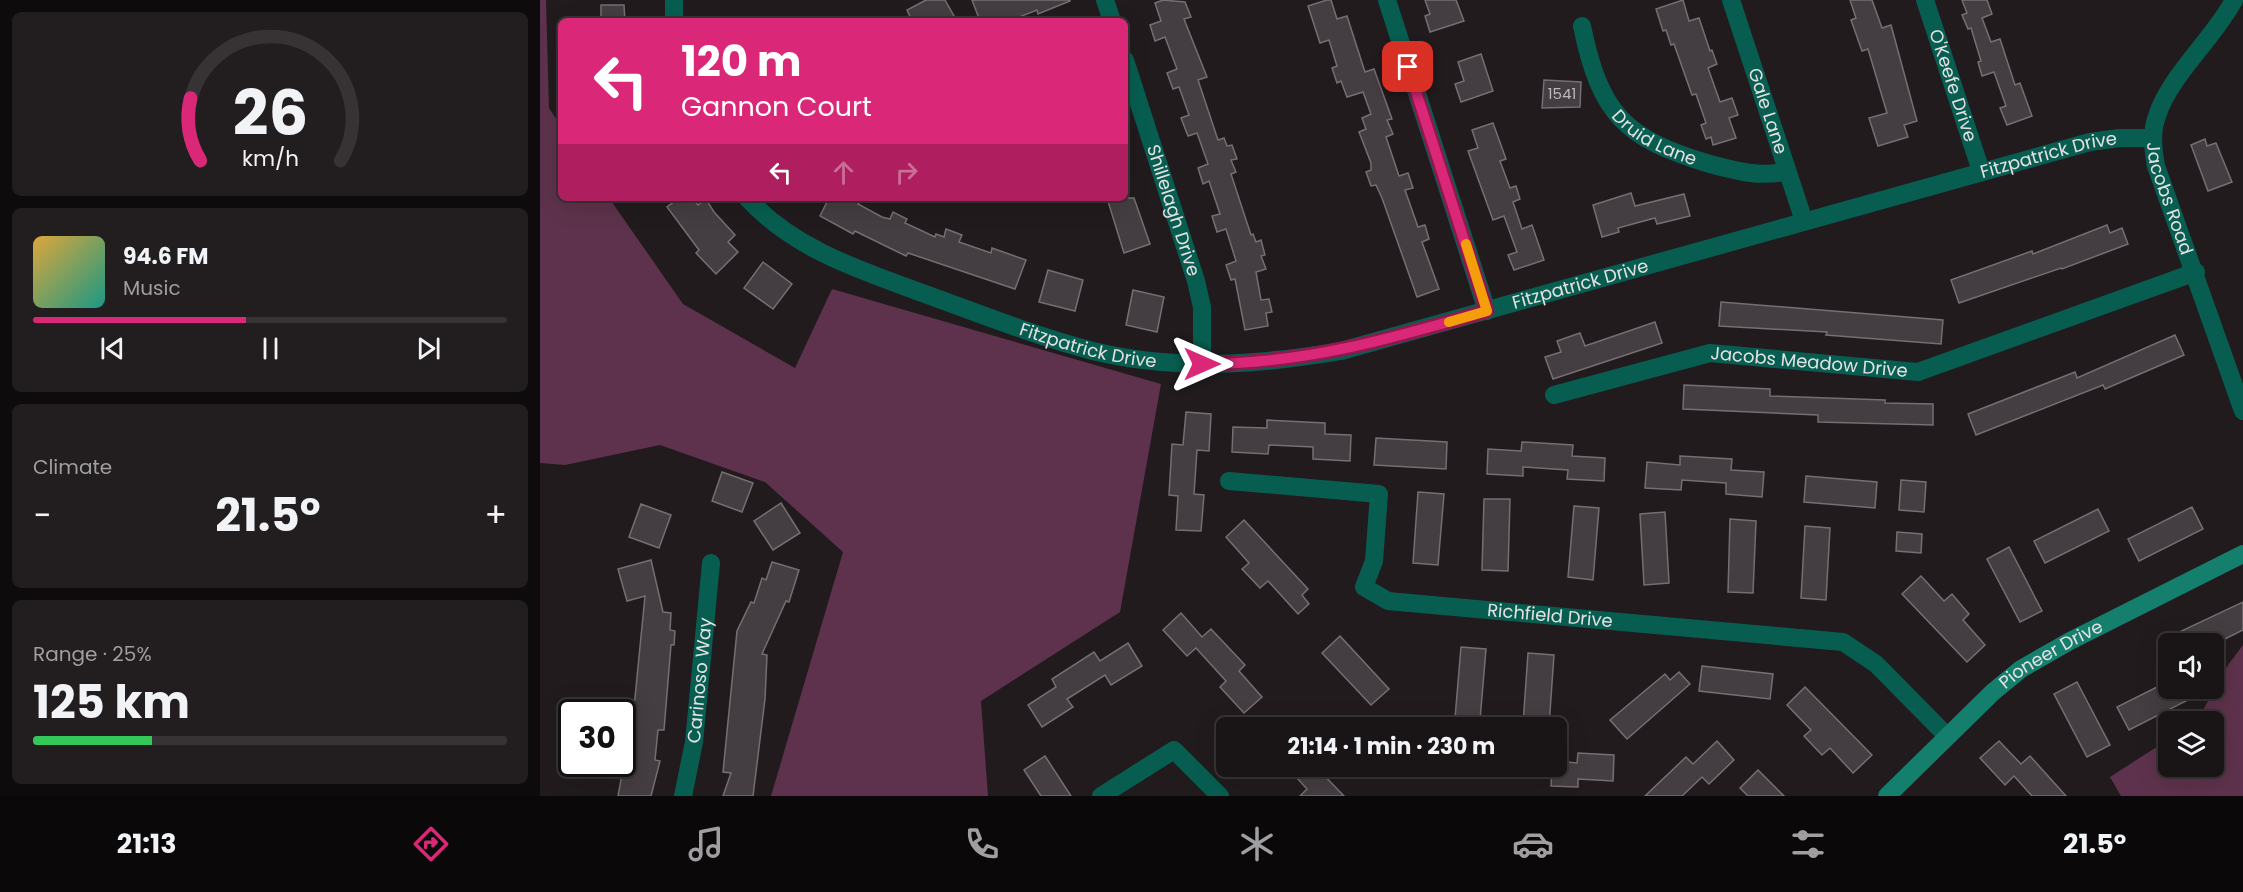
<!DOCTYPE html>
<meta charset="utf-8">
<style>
:root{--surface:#191416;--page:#221d1f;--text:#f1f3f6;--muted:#9f9ea1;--line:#373335;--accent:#db2777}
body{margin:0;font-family:Poppins,sans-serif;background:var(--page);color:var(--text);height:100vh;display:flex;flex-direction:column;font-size:22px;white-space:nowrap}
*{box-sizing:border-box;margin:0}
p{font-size:20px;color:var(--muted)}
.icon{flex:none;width:33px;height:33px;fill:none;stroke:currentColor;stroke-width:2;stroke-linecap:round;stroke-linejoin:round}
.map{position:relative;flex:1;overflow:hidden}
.drawer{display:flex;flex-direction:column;gap:12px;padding:12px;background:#0e0b0c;width:540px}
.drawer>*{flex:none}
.guide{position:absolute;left:18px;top:18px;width:570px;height:183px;border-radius:9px;box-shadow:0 6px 24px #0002,0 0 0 2px var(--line);background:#db2777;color:#fff;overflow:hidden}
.fabs{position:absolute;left:1618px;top:633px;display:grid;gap:12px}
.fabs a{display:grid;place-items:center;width:66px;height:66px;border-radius:9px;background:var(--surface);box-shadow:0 6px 24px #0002,0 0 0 2px var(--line);font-size:30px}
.speed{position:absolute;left:18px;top:699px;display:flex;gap:12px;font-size:30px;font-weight:700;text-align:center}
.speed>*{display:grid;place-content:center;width:78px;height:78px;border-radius:50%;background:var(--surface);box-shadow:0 6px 24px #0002,0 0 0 2px var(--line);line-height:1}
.speed .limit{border:3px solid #111;border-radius:9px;background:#fff;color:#111}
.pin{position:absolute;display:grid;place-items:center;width:51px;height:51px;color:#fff;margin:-26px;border-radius:12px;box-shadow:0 3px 9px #0006}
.me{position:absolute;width:66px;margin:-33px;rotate:90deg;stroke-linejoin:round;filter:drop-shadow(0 0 4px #0008)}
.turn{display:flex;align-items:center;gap:21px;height:126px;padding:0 24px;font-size:27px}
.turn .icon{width:78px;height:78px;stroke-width:2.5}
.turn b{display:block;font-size:42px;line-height:51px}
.lanes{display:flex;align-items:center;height:57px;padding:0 24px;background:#0003;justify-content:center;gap:30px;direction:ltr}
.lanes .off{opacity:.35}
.big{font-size:45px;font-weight:700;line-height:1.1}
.drawer .widget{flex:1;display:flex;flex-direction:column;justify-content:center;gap:9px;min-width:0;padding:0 21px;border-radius:9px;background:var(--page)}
.drawer .dial{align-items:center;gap:0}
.dial svg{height:156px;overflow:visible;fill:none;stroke:var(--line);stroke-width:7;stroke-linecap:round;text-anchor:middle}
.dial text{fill:var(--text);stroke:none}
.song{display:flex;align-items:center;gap:18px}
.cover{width:72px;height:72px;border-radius:9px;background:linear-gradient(135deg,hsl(40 70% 55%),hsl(170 70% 35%))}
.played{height:6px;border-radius:3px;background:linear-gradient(90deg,var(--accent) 45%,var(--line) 45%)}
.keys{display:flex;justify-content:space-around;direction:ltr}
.heat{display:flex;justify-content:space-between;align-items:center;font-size:33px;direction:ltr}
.charge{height:9px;border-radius:4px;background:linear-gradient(90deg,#34c759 25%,var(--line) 0)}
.trip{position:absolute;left:676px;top:717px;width:351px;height:60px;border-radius:9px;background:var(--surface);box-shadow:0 6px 24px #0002,0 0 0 2px var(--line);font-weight:700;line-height:60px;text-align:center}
.tab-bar{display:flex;height:96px;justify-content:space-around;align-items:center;background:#0a0809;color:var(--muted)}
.tab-bar .icon{width:42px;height:42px}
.tab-bar .current{color:var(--accent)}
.tab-bar b{font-size:27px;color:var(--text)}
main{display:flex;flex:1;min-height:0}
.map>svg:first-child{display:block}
</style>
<main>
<section class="drawer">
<div class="widget dial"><svg viewBox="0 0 100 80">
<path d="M14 69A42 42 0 1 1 86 69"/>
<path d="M14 69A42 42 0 0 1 9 37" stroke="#db2777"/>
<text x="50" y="56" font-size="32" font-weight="700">26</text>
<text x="50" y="72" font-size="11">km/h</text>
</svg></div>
<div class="widget">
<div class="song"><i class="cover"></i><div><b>94.6 FM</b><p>Music</p></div></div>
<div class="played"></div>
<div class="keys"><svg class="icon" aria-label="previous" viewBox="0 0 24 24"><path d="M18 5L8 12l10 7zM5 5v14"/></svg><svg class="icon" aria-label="pause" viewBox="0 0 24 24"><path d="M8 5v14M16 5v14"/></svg><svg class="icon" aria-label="next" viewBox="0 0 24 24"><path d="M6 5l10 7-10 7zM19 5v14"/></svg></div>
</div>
<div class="widget"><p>Climate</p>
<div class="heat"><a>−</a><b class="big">21.5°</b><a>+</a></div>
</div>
<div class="widget"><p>Range · 25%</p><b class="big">125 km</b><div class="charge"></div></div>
</section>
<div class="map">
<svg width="1703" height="796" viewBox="0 0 1703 796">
<rect width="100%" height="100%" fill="#211b1e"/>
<g fill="#5e324c">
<path d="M 0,0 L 6,0 L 9,108 L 21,126 L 21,198 L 69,198 L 143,304 L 255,368 L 292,289 L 621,384 L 580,612 L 441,701 L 448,796 L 231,796 L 303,552 L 225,482 L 120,445 L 25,465 L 0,463 Z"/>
<path d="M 1703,645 L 1703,796 L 1581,796 L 1570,777 L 1629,739 L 1629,766 L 1674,766 L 1674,722 L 1657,721 L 1688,665 Z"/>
</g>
<g fill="#443d41" stroke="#756e72" stroke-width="1.5">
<path d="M 386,0 L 405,0 L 414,16 L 405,21 L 372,21 L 367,10 Z"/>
<path d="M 432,0 L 530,0 L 530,1 L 498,14 L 497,10 L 469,21 L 440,21 Z"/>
<path d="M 623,0 L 645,2 L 651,17 L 644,19 L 667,77 L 658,80 L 678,140 L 684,138 L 687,146 L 692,145 L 697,159 L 691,160 L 696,172 L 691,174 L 711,235 L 713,234 L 716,242 L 721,240 L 725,255 L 721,256 L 726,269 L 716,272 L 721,300 L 729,299 L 732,312 L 726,313 L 728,326 L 705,330 L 695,279 L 691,280 L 686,265 L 696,261 L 686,229 L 677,232 L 672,216 L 680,214 L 669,181 L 663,184 L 658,168 L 668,164 L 657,133 L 648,136 L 641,118 L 649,115 L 639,87 L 633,89 L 627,73 L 637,69 L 625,37 L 615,41 L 610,25 L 621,21 L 615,3 Z"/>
<path d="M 787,0 L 791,0 L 797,19 L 807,16 L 825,72 L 834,69 L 852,119 L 847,120 L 853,134 L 846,137 L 859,176 L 868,173 L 873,188 L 865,190 L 878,227 L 885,225 L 889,239 L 882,242 L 899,289 L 877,297 L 842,198 L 836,185 L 831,186 L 826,172 L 831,170 L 831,163 L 819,132 L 826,129 L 822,118 L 831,114 L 823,92 L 807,97 L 801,81 L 797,83 L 792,68 L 797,66 L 789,40 L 780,43 L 768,6 Z"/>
<path d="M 885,0 L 916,0 L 924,21 L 890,32 L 885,16 L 890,14 Z"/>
<path d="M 1143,0 L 1149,21 L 1159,18 L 1170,51 L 1172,50 L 1177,64 L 1168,68 L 1180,102 L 1192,98 L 1198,115 L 1189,118 L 1196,138 L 1173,145 L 1171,137 L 1166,139 L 1161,125 L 1166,123 L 1156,94 L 1152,95 L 1134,44 L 1131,45 L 1126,30 L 1123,31 L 1116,9 Z"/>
<path d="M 1310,0 L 1332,0 L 1342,28 L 1351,25 L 1377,121 L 1364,125 L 1368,137 L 1338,146 L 1329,118 L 1347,113 L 1328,49 L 1322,51 L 1311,20 L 1316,18 Z"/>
<path d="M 1422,0 L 1447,0 L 1452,14 L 1442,18 L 1451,42 L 1460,39 L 1475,85 L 1480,83 L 1492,116 L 1467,125 L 1460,108 L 1466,106 L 1454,72 L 1442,76 L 1438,62 L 1441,61 L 1431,28 L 1428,29 L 1422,15 L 1427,13 Z"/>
<path d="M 61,5 L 84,5 L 85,21 L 61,21 Z"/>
<path d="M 941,54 L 953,91 L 921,102 L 915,84 L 924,81 L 918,62 Z"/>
<path d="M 1004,80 L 1041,82 L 1040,107 L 1002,108 Z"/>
<path d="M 953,123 L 966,159 L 960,161 L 970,188 L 976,186 L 980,199 L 973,202 L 982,229 L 992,225 L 1004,260 L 974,270 L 968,255 L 977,252 L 964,216 L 953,220 L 928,151 L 938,148 L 932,130 Z"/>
<path d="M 1665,139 L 1667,146 L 1676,143 L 1692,182 L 1668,191 L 1651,145 Z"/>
<path d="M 1091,193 L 1095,206 L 1144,194 L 1150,216 L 1117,224 L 1115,218 L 1078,228 L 1079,232 L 1062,237 L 1053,205 Z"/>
<path d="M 139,198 L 152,198 L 158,205 L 166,199 L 174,212 L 195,235 L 188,242 L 198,252 L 176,274 L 156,253 L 159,250 L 127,207 Z"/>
<path d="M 289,198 L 322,198 L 318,204 L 342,217 L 350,219 L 353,212 L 367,219 L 365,223 L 395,237 L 396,234 L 404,237 L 406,229 L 422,235 L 419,242 L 451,253 L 452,248 L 486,260 L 475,289 L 368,253 L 366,256 L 315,231 L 313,234 L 280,216 Z"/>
<path d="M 567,198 L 594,198 L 610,244 L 584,253 Z"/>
<path d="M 1567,225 L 1570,233 L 1582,228 L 1588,244 L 1522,269 L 1521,268 L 1419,303 L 1411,280 L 1492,251 L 1493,254 Z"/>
<path d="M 223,262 L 252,284 L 233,309 L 204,288 Z"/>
<path d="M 508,270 L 543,280 L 535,311 L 499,302 Z"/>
<path d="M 593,290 L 624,297 L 617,332 L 586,325 Z"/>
<path d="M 1181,302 L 1403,320 L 1401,344 L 1286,335 L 1287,332 L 1179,326 Z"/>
<path d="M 1115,322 L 1122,343 L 1013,379 L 1005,357 L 1021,352 L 1017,341 L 1040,333 L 1045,346 Z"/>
<path d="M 1635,335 L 1644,355 L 1565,389 L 1563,385 L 1436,435 L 1428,414 L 1535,372 L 1537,378 Z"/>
<path d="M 1144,385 L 1230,389 L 1230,396 L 1345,400 L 1345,403 L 1393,404 L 1393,425 L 1278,422 L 1278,415 L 1143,409 Z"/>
<path d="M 646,412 L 671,414 L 669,451 L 657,450 L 654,494 L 664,495 L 661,531 L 636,530 L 638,496 L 629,495 L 632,444 L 643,445 Z"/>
<path d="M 727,420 L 785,423 L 785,434 L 811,435 L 810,461 L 773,459 L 773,447 L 729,445 L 728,454 L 692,452 L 693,427 L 727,428 Z"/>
<path d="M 836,438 L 907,442 L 906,469 L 834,465 Z"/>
<path d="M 982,442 L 1033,445 L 1032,456 L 1065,458 L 1064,481 L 1027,479 L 1028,470 L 983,467 L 983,476 L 947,474 L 948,449 L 981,451 Z"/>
<path d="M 1140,456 L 1192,459 L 1191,470 L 1224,472 L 1222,497 L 1186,494 L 1186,483 L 1142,480 L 1141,490 L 1105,488 L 1107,462 L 1140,465 Z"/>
<path d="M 182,472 L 213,483 L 202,512 L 172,501 Z"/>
<path d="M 1266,476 L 1337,482 L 1335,508 L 1264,502 Z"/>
<path d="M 1361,480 L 1386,482 L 1384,512 L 1359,510 Z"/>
<path d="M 878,492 L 904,494 L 898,565 L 873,563 Z"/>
<path d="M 944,499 L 970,499 L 968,571 L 942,570 Z"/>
<path d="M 241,503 L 260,533 L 233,550 L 214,521 Z"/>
<path d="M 101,504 L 131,515 L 119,548 L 89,537 Z"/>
<path d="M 1034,506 L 1059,508 L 1053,580 L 1028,577 Z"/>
<path d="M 1652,507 L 1663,529 L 1599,561 L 1588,539 Z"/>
<path d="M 1558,509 L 1569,531 L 1505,563 L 1494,541 Z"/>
<path d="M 1125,512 L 1129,583 L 1104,585 L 1100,514 Z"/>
<path d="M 1190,519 L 1216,521 L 1213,593 L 1188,592 Z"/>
<path d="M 704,520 L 768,589 L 762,595 L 769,604 L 758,614 L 728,581 L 720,588 L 702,569 L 709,563 L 686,537 Z"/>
<path d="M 1265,526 L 1290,528 L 1286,600 L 1261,598 Z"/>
<path d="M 1357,532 L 1382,534 L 1381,553 L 1356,551 Z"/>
<path d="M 1469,547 L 1502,611 L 1480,622 L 1447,559 Z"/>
<path d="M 111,560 L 123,612 L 131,613 L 130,630 L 135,631 L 134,645 L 131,645 L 124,730 L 118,730 L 115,760 L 120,761 L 111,796 L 78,796 L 89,737 L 91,738 L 105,596 L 87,601 L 78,569 Z"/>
<path d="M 232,562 L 259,570 L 249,602 L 246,601 L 222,654 L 227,655 L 225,699 L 213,796 L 183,796 L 191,773 L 183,772 L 197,631 L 211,602 L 214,603 L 222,578 L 226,580 Z"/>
<path d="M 1381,576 L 1404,601 L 1412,594 L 1429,614 L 1423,620 L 1445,645 L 1427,662 L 1362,594 Z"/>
<path d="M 1703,602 L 1703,630 L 1675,644 L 1640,644 L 1635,634 Z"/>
<path d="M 641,613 L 662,637 L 671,629 L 705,665 L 699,671 L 722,697 L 704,713 L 680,687 L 686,681 L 656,648 L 647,656 L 623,630 Z"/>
<path d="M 800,636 L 849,689 L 831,705 L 782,653 Z"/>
<path d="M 588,643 L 602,666 L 571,685 L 565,675 L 527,699 L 533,707 L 502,727 L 488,705 L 516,687 L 512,679 L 554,652 L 560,661 Z"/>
<path d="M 921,647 L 946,649 L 940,720 L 915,718 Z"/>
<path d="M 988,653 L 1014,655 L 1009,726 L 983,724 Z"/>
<path d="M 1162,666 L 1233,674 L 1230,699 L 1159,691 Z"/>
<path d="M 1139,672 L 1150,684 L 1087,739 L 1070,720 L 1125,674 L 1130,680 Z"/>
<path d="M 1629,681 L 1629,688 L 1648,688 L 1652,698 L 1589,730 L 1577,707 Z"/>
<path d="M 1537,682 L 1570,745 L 1547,757 L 1514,694 Z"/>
<path d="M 1265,687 L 1332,755 L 1313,773 L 1290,748 L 1282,755 L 1264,736 L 1271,730 L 1247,705 Z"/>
<path d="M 1177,741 L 1194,760 L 1169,784 L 1162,777 L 1142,796 L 1105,796 L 1146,757 L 1153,764 Z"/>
<path d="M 1459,741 L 1481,764 L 1490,756 L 1526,796 L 1492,796 L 1474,776 L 1465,785 L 1440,758 Z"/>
<path d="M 1038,753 L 1074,755 L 1073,781 L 1038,779 L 1038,787 L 1011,786 L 1012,766 L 1017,766 L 1017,761 L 1037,763 Z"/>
<path d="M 505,756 L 531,796 L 501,796 L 484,770 Z"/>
<path d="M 746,766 L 775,766 L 804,796 L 760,796 L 767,789 Z"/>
<path d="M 1218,770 L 1244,796 L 1208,796 L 1200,788 Z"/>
</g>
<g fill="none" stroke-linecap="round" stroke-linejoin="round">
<g stroke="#075e50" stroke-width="18">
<path d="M 134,0 L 134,21"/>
<path d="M 565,0 L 572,21"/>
<path d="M 847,0 L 947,311"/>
<path id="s1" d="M 1191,0 L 1264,221"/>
<path id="s2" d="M 1385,0 L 1441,171"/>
<path id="s3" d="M 1694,0 C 1674,38 1629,77 1617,116 C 1611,132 1613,149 1616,166 L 1703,411"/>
<path id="s4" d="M 1042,26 C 1060,114 1085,139 1170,164 C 1196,171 1222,178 1247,171"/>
<path id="s5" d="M 585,60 L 656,281 L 662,307 L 662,364"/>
<path id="s6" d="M 207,198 C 255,250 320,270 385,294 C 440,314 496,336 553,351 C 635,371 719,365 801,351 L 1550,142 L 1579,138 L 1613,138"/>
<path id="s7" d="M 1014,395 L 1170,353 L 1378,372 L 1656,272"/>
<path id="s8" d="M 689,481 L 839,494 L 834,561 L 824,587 L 848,601 L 1303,642 L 1336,664 L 1407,736"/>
<path id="s9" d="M 143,796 L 154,742 L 171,563"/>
<path d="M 561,796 L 634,750 L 680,796"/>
</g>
<path stroke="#157f6d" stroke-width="18" id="s10" d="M 1347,796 L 1453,692 L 1481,669 L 1530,641 L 1703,554"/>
</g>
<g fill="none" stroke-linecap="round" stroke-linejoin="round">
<defs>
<path id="route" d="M 662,364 C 765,364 850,339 947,311 L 868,67"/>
</defs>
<use href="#route" stroke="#8e194d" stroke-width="15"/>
<use href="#route" stroke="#db2777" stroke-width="10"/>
<path stroke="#f59e0b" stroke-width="10" d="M 909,322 L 947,311 L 926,244"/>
</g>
<g text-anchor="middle" stroke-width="6" stroke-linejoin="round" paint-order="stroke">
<g font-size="15" fill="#bcb7ba">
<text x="1022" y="99">1541</text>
</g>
<g font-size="18" fill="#e4e0e2" stroke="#090708">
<text dy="6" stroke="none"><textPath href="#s2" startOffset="90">O'Keefe Drive</textPath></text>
<text dy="6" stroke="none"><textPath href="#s1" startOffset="117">Gale Lane</textPath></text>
<text dy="6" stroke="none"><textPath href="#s4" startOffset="141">Druid Lane</textPath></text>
<text dy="6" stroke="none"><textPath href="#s6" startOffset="1366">Fitzpatrick Drive</textPath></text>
<text dy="6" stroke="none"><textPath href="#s3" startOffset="225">Jacobs Road</textPath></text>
<text dy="6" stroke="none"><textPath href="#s5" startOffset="158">Shillelagh Drive</textPath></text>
<text dy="6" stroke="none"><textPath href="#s6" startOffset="880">Fitzpatrick Drive</textPath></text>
<text dy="6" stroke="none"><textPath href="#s6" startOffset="376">Fitzpatrick Drive</textPath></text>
<text dy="6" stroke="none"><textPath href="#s7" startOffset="261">Jacobs Meadow Drive</textPath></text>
<text dy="6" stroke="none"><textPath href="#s8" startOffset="436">Richfield Drive</textPath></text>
<text dy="6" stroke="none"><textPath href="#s10" startOffset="218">Pioneer Drive</textPath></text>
<text dy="6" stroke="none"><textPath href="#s9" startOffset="117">Carinoso Way</textPath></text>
</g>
</g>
</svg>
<div class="fabs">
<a><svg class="icon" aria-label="sound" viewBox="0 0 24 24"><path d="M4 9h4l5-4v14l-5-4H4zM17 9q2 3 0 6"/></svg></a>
<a><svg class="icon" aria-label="layers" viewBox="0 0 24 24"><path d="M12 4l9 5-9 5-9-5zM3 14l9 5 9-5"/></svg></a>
</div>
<div class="speed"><div class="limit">30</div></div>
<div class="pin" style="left:868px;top:67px;background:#d93025"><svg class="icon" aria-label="arrive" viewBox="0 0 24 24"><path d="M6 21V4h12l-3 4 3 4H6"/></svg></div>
<svg class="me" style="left:662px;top:364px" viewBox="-20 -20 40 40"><path d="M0-17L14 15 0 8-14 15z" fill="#db2777" stroke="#fff" stroke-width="4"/></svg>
<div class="trip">21:14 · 1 min · 230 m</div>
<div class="guide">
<div class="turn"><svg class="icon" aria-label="left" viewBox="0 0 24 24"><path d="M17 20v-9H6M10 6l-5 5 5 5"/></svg><div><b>120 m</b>Gannon Court</div></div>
<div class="lanes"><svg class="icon" aria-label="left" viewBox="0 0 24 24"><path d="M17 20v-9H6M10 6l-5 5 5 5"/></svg><svg class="icon off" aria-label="ahead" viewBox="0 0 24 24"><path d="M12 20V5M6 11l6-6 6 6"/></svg><svg class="icon off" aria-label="right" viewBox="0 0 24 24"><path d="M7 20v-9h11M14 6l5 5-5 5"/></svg></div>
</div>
</div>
</main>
<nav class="tab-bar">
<b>21:13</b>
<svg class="icon current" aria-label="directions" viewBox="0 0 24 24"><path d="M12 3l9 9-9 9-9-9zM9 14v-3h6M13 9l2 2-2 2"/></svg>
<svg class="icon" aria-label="music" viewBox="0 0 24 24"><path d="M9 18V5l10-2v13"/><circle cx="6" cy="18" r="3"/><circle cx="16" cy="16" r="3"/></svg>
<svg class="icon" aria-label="phone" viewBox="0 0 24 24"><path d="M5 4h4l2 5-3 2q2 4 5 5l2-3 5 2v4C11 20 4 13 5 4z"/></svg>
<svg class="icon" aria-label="climate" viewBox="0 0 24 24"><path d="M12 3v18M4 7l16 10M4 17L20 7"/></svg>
<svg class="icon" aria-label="car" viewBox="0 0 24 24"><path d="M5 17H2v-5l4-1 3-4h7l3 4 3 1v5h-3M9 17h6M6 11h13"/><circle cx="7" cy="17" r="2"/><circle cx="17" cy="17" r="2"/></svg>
<svg class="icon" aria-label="filters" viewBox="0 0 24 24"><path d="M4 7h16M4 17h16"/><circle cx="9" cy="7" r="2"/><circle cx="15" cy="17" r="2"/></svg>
<b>21.5°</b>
</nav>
